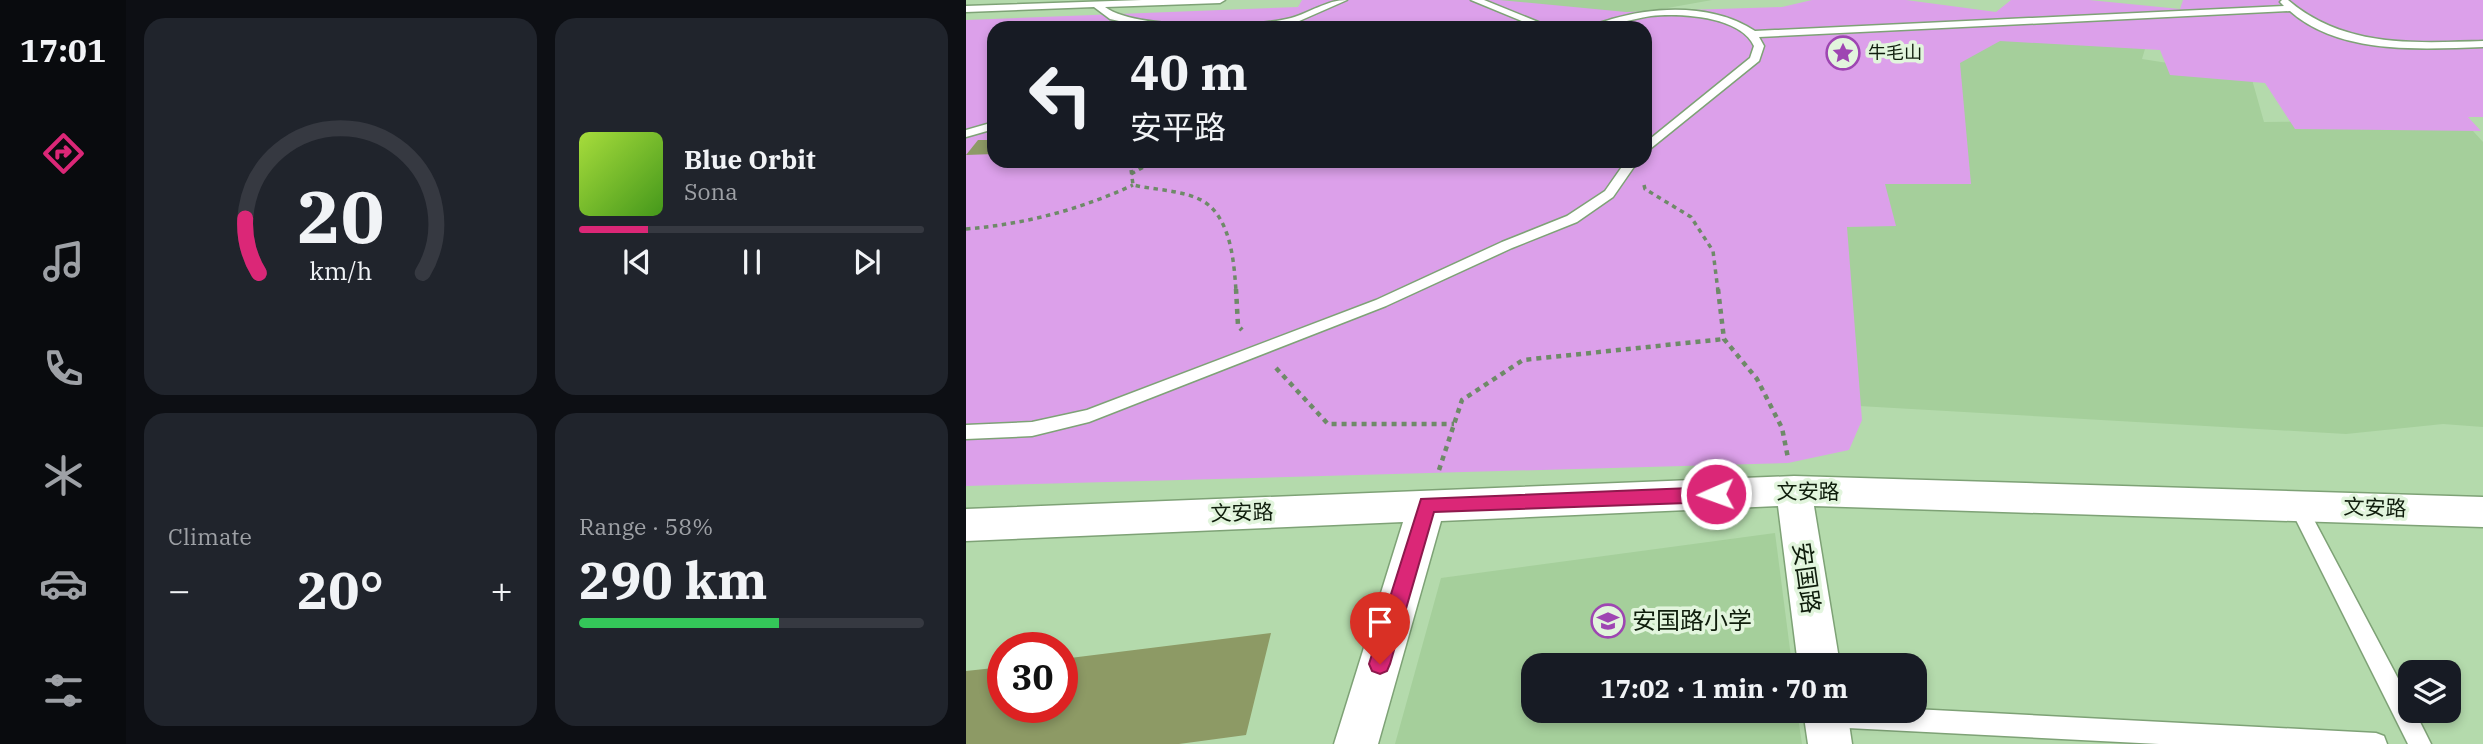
<!DOCTYPE html>
<meta charset="utf-8">
<style>
:root{--surface:#171b24;--page:#20242c;--text:#f1f3f6;--muted:#9ea1a6;--line:#363941;--accent:#db2777}
body{margin:0;font-family:"IBM Plex Serif","Noto Sans SC",serif;background:var(--page);color:var(--text);height:100vh;display:flex;flex-direction:column;font-size:26px;white-space:nowrap}
*{box-sizing:border-box;margin:0}
p{font-size:23px;color:var(--muted)}
.icon{flex:none;width:38px;height:38px;fill:none;stroke:currentColor;stroke-width:2;stroke-linecap:round;stroke-linejoin:round}
.map{position:relative;flex:1;overflow:hidden}
.details{display:flex;flex-direction:column;gap:18px;padding:18px;background:#0d0f14;width:840px}
.details>*{flex:none}
.hud{position:absolute;left:21px;top:21px;width:665px;height:147px;border-radius:21px;box-shadow:0 4px 10px #0003;background:#171b24;color:var(--text);overflow:hidden}
.fabs{position:absolute;left:1432px;top:660px;display:grid;gap:14px}
.fabs a{display:grid;place-items:center;width:63px;height:63px;border-radius:14px;background:var(--surface);box-shadow:0 4px 10px #0003;font-size:35px}
.speed{position:absolute;left:21px;top:632px;display:flex;gap:14px;font-size:35px;font-weight:700;text-align:center}
.speed>*{display:grid;place-content:center;width:91px;height:91px;border-radius:50%;background:var(--surface);box-shadow:0 4px 10px #0003;line-height:1}
.speed .limit{border:10px solid #d22;background:#fff;color:#111}
.pin{position:absolute;display:grid;place-items:center;width:60px;height:60px;color:#fff;margin:-72px -30px;border-radius:50% 50% 50% 0;rotate:-45deg;box-shadow:0 0 7px #0007}
.pin .icon{rotate:45deg}
.me{position:absolute;width:77px;margin:-38px;rotate:268deg;stroke-linejoin:round;filter:drop-shadow(0 0 5px #0008)}
.turn{display:flex;align-items:center;gap:24px;height:147px;padding:0 28px;font-size:32px}
.turn .icon{width:91px;height:91px;stroke-width:2.5}
.turn b{display:block;font-size:49px;line-height:60px}
.big{font-size:52px;font-weight:800;line-height:1.1}
.details .card{flex:1;display:flex;flex-direction:column;justify-content:center;gap:10px;min-width:0;padding:0 24px;border-radius:21px;background:var(--page)}
.details .dial{align-items:center;gap:0}
.dial svg{height:182px;overflow:visible;fill:none;stroke:var(--line);stroke-width:7;stroke-linecap:round;text-anchor:middle}
.dial text{fill:var(--text);stroke:none}
.song{display:flex;align-items:center;gap:21px}
.cover{width:84px;height:84px;border-radius:10px;background:linear-gradient(135deg,hsl(80 70% 55%),hsl(100 70% 35%))}
.played{height:7px;border-radius:4px;background:linear-gradient(90deg,var(--accent) 20%,var(--line) 20%)}
.keys{display:flex;justify-content:space-around;direction:ltr}
.heat{display:flex;justify-content:space-between;align-items:center;font-size:38px;direction:ltr}
.charge{height:10px;border-radius:5px;background:linear-gradient(90deg,#34c759 58%,var(--line) 0)}
.details .tiles{flex:1;display:grid;gap:18px;grid-template-columns:repeat(2,1fr)}
.trip{position:absolute;left:555px;top:653px;width:406px;height:70px;border-radius:21px;background:var(--surface);box-shadow:0 4px 10px #0003;font-weight:800;line-height:70px;text-align:center}
main{display:flex;flex:1;min-height:0}
.tabs{display:flex;flex-direction:column;width:126px;justify-content:space-around;align-items:center;background:#090b0e;color:var(--muted)}
.tabs .icon{width:49px;height:49px}
.tabs .on{color:var(--accent)}
.tabs b{font-size:32px;color:var(--text)}
.map>svg:first-child{display:block}
</style>
<main>
<nav class="tabs">
<b>17:01</b>
<svg class="icon on" aria-label="directions" viewBox="0 0 24 24"><path d="M12 3l9 9-9 9-9-9zM9 14v-3h6M13 9l2 2-2 2"/></svg>
<svg class="icon" aria-label="music" viewBox="0 0 24 24"><path d="M9 18V5l10-2v13"/><circle cx="6" cy="18" r="3"/><circle cx="16" cy="16" r="3"/></svg>
<svg class="icon" aria-label="phone" viewBox="0 0 24 24"><path d="M5 4h4l2 5-3 2q2 4 5 5l2-3 5 2v4C11 20 4 13 5 4z"/></svg>
<svg class="icon" aria-label="climate" viewBox="0 0 24 24"><path d="M12 3v18M4 7l16 10M4 17L20 7"/></svg>
<svg class="icon" aria-label="car" viewBox="0 0 24 24"><path d="M5 17H2v-5l4-1 3-4h7l3 4 3 1v5h-3M9 17h6M6 11h13"/><circle cx="7" cy="17" r="2"/><circle cx="17" cy="17" r="2"/></svg>
<svg class="icon" aria-label="filters" viewBox="0 0 24 24"><path d="M4 7h16M4 17h16"/><circle cx="9" cy="7" r="2"/><circle cx="15" cy="17" r="2"/></svg>
</nav>
<section class="details">
<div class="tiles">
<div class="card dial"><svg viewBox="0 0 100 80">
<path d="M14 69A42 42 0 1 1 86 69"/>
<path d="M14 69A42 42 0 0 1 8 45" stroke="#db2777"/>
<text x="50" y="56" font-size="32" font-weight="700">20</text>
<text x="50" y="72" font-size="11">km/h</text>
</svg></div>
<div class="card">
<div class="song"><i class="cover"></i><div><b>Blue Orbit</b><p>Sona</p></div></div>
<div class="played"></div>
<div class="keys"><svg class="icon" aria-label="previous" viewBox="0 0 24 24"><path d="M18 5L8 12l10 7zM5 5v14"/></svg><svg class="icon" aria-label="pause" viewBox="0 0 24 24"><path d="M8 5v14M16 5v14"/></svg><svg class="icon" aria-label="next" viewBox="0 0 24 24"><path d="M6 5l10 7-10 7zM19 5v14"/></svg></div>
</div>
<div class="card"><p>Climate</p>
<div class="heat"><a>−</a><b class="big">20°</b><a>+</a></div>
</div>
<div class="card"><p>Range · 58%</p><b class="big">290 km</b><div class="charge"></div></div>
</div>
</section>
<div class="map">
<svg width="1517" height="744" viewBox="0 0 1517 744">
<rect width="100%" height="100%" fill="#b4daac"/>
<g fill="#a5cf9b">
<path d="M 534,0 L 746,0 L 668,14 L 533,2 Z"/>
<path d="M 1184,32 L 1176,59 L 1285,76 L 1298,122 L 1497,120 L 1517,142 L 1517,427 L 1477,424 L 1380,434 L 858,404 L 842,210 L 967,37 Z"/>
<path d="M 809,533 L 826,665 L 567,665 L 567,710 L 831,711 L 836,744 L 429,744 L 475,578 Z"/>
</g>
<path fill="#dca0ea" fill-rule="evenodd" d="M 336,0 L 533,0 L 660,12 L 816,7 L 846,0 L 940,0 L 1030,12 L 1045,0 L 1123,0 L 1214,9 L 1217,0 L 1517,0 L 1517,117 L 1502,117 L 1515,131 L 1329,129 L 1299,83 L 1204,75 L 1194,50 L 1034,41 L 994,63 L 1005,184 L 919,184 L 930,226 L 881,227 L 896,420 L 883,450 L 822,463 L 0,486 L 0,20 L 332,7 ZM 28,28 L 679,28 L 679,161 L 28,161 Z"/>
<g fill="#8d9a65">
<path d="M 12,140 L 28,140 L 28,154 L 0,155 Z"/>
<path d="M 305,633 L 280,735 L 213,744 L 0,744 L 0,671 L 37,667 L 37,707 L 96,707 L 96,659 Z"/>
</g>
<g fill="none" stroke-linecap="round" stroke-linejoin="round">
<defs>
<g id="service">
<path d="M 176,0 L 259,0 L 254,3 L 139,7 C 168,30 288,28 325,18 C 344,13 360,0 381,0 L 331,22 L 291,28 L 180,27 L 144,19 L 128,7 L 0,12 L 0,6 Z"/>
<path d="M 505,0 L 518,0 L 587,28 L 573,28 Z"/>
<path d="M 1316,0 L 1322,0 C 1378,48 1448,43 1517,41 L 1517,47 C 1454,49 1374,55 1324,11 L 793,37 L 798,46 L 793,61 L 679,153 L 679,143 L 784,58 L 788,46 C 774,16 714,13 685,16 C 663,19 643,28 621,28 C 628,23 638,22 646,19 C 691,6 748,4 789,31 L 1318,6 L 1314,2 Z"/>
<path d="M 28,122 L 28,129 L 0,137 L 0,130 Z"/>
<path d="M 660,161 L 672,161 L 647,197 L 611,222 L 546,248 L 420,306 L 123,422 L 66,436 L 0,439 L 0,425 L 66,422 L 121,410 L 410,300 L 536,242 L 601,216 L 639,191 Z"/>
<path d="M 1332,498 L 1338,501 L 1444,701 L 1444,710 L 1448,710 L 1465,744 L 1442,744 L 1323,506 L 1326,501 Z"/>
<path d="M 948,709 L 1410,733 L 1418,736 L 1421,744 L 1193,744 L 862,727 L 854,724 L 851,716 L 853,710 Z"/>
</g>
<g id="minor">
<path d="M 828,476 L 1517,497 L 1517,527 L 848,506 L 874,665 L 832,665 L 812,506 L 475,521 L 412,744 L 368,744 L 437,522 L 0,541 L 0,509 Z"/>
<path d="M 837,710 L 881,710 L 886,744 L 842,744 Z"/>
</g>
</defs>
<use href="#service" stroke="#7ea276" stroke-width="3"/>
<use href="#minor" stroke="#7ea276" stroke-width="3"/>
<g stroke="#6e8a68" stroke-width="3.5" stroke-dasharray="4.5 4.5" stroke-linecap="butt">
<path d="M 164,161 L 167,185 C 189,190 217,190 237,201 C 265,218 268,262 270,291"/>
<path d="M 165,174 L 188,161"/>
<path d="M 678,185 L 679,189 L 725,217 L 747,251 L 752,291"/>
<path d="M 0,229 C 59,224 113,210 167,185"/>
</g>
<g stroke="#6e8a68" stroke-width="4.5" stroke-dasharray="5 5" stroke-linecap="butt">
<path d="M 270,289 L 272,326 L 276,330"/>
<path d="M 752,289 L 758,339 L 791,379 L 816,428 L 822,458"/>
<path d="M 310,368 L 362,424 L 488,424"/>
<path d="M 473,470 L 496,400 L 557,360 L 758,339"/>
</g>
<use href="#service" fill="#fff" fill-rule="evenodd"/>
<use href="#minor" fill="#fff" fill-rule="evenodd"/>
</g>
<path fill="#db2777" stroke="#8e194d" stroke-width="2" d="M 750,487 L 756,489 L 759,494 L 756,500 L 750,502 L 468,512 L 424,664 L 421,671 L 414,674 L 406,671 L 403,664 L 455,499 Z"/>
<defs>
<symbol id="sight-ring" viewBox="-11 -11 22 22"><circle r="9.5" fill="#e2f5dd" stroke="#9e46b2" stroke-width="1.5"/><path d="M0-6L1.8-2.2L6-1.7L2.9 1.2L3.7 5.4L0 3.3L-3.7 5.4L-2.9 1.2L-6-1.7L-1.8-2.2Z" fill="#9e46b2"/></symbol>
<symbol id="school-ring" viewBox="-11 -11 22 22"><circle r="9.5" fill="#e2f5dd" stroke="#9e46b2" stroke-width="1.5"/><path d="M0-5L7-2L0 1L-7-2ZM-4 1L0 2.5L4 1V4Q0 6-4 4Z" fill="#9e46b2"/></symbol>
</defs>
<g fill-rule="evenodd">
<use href="#sight-ring" x="858" y="34" width="38" height="38"/>
<use href="#school-ring" x="623" y="602" width="38" height="38"/>
</g>
<g text-anchor="middle" stroke-width="7" stroke-linejoin="round" paint-order="stroke">
<g font-size="18" fill="#0f1d0c" stroke="#e2f5dd" text-anchor="start">
<text x="902" y="59">牛毛山</text>
</g>
<g font-size="21" fill="#0f1d0c" stroke="#e2f5dd">
<text x="842" y="499">文安路</text>
<text transform="translate(1409 508) rotate(2)" y="7">文安路</text>
<text transform="translate(276 513) rotate(-2)" y="7">文安路</text>
</g>
<g font-size="24" fill="#0f1d0c" stroke="#e2f5dd">
<text transform="translate(840 578) rotate(82)" y="8">安国路</text>
</g>
<g font-size="24" fill="#0f1d0c" stroke="#e2f5dd" text-anchor="start">
<text x="666" y="629">安国路小学</text>
</g>
</g>
</svg>
<div class="fabs">
<a><svg class="icon" aria-label="layers" viewBox="0 0 24 24"><path d="M12 4l9 5-9 5-9-5zM3 14l9 5 9-5"/></svg></a>
</div>
<div class="speed"><div class="limit">30</div></div>
<div class="pin" style="left:414px;top:664px;background:#d93025"><svg class="icon" aria-label="arrive" viewBox="0 0 24 24"><path d="M6 21V4h12l-3 4 3 4H6"/></svg></div>
<svg class="me" style="left:750px;top:494px" viewBox="-20 -20 40 40"><circle r="17" fill="#db2777" stroke="#fff" stroke-width="3"/><path d="M0-11L8 9 0 5-8 9z" fill="#fff"/></svg>
<div class="trip">17:02 · 1 min · 70 m</div>
<div class="hud">
<div class="turn"><svg class="icon" aria-label="left" viewBox="0 0 24 24"><path d="M17 20v-9H6M10 6l-5 5 5 5"/></svg><div><b>40 m</b>安平路</div></div>
</div>
</div>
</main>
